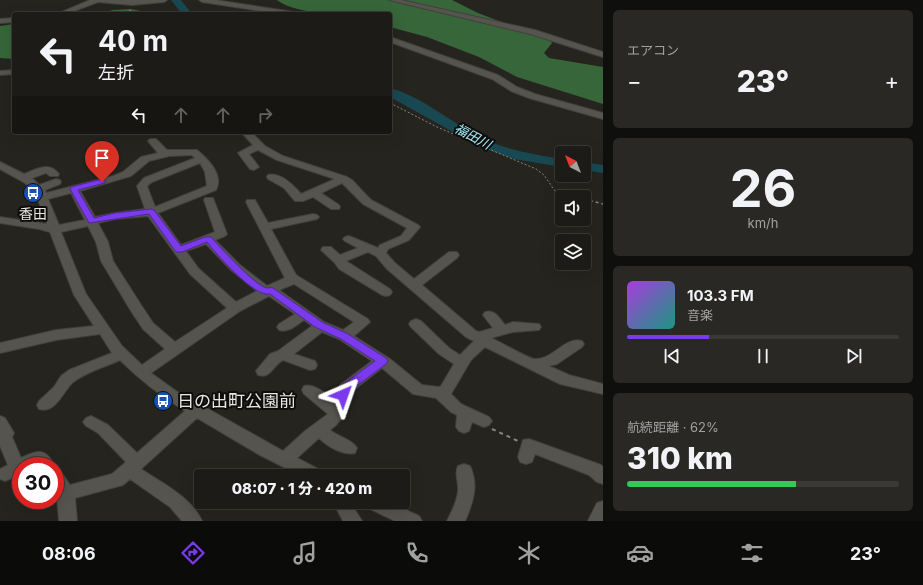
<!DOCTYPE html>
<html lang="ja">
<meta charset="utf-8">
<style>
:root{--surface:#1c1b17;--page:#292824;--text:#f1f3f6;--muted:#a0a1a1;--line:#3a3936;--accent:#7c3aed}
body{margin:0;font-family:Inter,"Noto Sans JP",sans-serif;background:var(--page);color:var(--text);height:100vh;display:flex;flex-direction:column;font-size:15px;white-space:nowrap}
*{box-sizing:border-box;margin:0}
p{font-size:13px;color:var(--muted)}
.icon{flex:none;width:22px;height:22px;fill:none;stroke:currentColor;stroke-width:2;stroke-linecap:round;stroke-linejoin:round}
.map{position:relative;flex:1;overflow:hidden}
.panel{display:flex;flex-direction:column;gap:10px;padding:10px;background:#0f0f0d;width:320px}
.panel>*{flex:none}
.top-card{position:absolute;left:12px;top:12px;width:380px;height:122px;border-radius:4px;box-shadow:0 4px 16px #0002,0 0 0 1px var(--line);background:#1c1b17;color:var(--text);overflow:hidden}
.needle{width:26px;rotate:318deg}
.controls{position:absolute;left:555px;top:146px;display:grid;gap:8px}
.controls a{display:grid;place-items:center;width:36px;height:36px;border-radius:4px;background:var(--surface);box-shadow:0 4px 16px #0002,0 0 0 1px var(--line);font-size:20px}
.speed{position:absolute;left:12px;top:457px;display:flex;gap:8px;font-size:20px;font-weight:700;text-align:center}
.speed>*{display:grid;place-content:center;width:52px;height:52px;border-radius:50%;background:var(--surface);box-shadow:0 4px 16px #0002,0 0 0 1px var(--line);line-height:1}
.speed .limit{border:6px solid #d22;background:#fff;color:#111}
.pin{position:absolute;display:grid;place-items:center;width:34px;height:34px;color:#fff;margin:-41px -17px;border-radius:50% 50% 50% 0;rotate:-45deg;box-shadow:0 0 4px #0007}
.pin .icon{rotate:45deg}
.me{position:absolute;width:44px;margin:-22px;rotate:43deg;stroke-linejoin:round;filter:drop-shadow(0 0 3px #0008)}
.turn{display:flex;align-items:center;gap:14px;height:84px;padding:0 20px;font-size:18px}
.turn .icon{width:52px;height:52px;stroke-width:2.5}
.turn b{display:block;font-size:28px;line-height:34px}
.lanes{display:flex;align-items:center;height:38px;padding:0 20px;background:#0003;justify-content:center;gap:20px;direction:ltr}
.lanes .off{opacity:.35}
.big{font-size:30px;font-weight:800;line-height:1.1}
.panel .tile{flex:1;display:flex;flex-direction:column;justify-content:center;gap:6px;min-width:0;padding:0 14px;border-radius:6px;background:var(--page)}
.panel .dial{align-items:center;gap:0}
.dial b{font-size:52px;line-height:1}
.song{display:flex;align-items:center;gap:12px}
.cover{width:48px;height:48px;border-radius:6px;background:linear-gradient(135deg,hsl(280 70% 55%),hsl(170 70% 35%))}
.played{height:4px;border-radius:2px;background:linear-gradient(90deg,var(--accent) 30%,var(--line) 30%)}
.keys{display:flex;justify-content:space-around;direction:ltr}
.heat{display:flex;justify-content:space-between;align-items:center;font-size:22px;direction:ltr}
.charge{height:6px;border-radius:3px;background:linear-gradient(90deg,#34c759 62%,var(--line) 0)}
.trip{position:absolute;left:194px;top:469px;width:216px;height:40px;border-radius:4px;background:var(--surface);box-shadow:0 4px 16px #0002,0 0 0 1px var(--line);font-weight:800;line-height:40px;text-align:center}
.tabs{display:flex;height:64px;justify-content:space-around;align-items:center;background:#0b0b09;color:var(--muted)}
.tabs .icon{width:28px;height:28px}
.tabs .selected{color:var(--accent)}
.tabs b{font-size:18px;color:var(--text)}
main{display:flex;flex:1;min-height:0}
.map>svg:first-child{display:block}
</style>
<main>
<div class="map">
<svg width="603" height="521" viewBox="0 0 603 521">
<rect width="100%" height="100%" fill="#26241f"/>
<g fill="#366639">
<path d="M 277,0 L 452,0 L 478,13 L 517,28 L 546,33 L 552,43 L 544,53 L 549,58 L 603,67 L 603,104 L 517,77 L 479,57 L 427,37 L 390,27 L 390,14 C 360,14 301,18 277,0 Z"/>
<path d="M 131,9 L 155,14 L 98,14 L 113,10 Z"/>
<path d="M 14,24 L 14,59 L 0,58 L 0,26 Z"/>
</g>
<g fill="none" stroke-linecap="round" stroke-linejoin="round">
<g fill="#184952" fill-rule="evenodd">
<path d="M 171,0 L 181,0 L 192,14 L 182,14 Z"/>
<path d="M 390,88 C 420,96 447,119 474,134 C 501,149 531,154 562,159 L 562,167 L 514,159 L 480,147 L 390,97 Z"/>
<path d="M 584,162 L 603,165 L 603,173 L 584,170 Z"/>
</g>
<defs>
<g id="minor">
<path d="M 90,0 L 167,0 L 164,2 L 132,5 L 98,2 L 66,14 L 57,14 Z"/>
<path d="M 199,0 L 215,0 L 294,12 L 297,14 L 280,14 L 202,2 Z"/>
<path d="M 389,0 L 401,0 L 535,30 L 603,52 L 603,57 L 530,34 Z"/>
<path d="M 14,18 L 14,22 L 0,23 L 0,19 Z"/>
<path d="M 390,37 L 498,75 L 517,87 L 535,94 L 603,113 L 603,119 L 529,98 L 511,91 L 492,79 L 390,42 Z"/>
<path d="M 14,70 L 14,74 L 0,75 L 0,71 Z"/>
<path d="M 241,132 L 251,132 L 265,146 L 283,156 L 347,177 L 352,180 L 371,200 L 418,225 L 420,227 L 409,240 L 388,249 L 386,253 L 395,263 L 414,279 L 449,252 L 457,252 L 459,255 L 457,258 L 422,285 L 476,331 L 479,332 L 493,328 L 483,315 L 485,312 C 495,309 499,318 505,325 L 513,322 L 539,324 L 541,327 L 539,330 L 513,332 L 491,338 C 500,342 526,357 534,359 C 552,361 565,336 582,341 L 584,344 L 582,347 L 557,364 L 549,366 L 569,375 L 603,384 L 603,394 L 560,384 L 485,347 L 471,360 L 451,394 L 461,404 L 489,417 L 492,421 L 489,425 L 484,427 L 472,422 L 469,431 L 464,433 L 459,431 L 456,427 L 457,415 L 451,412 L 436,398 L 413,394 L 382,368 L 351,392 L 348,399 L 343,401 L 338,399 L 336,395 L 340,385 L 372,361 L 339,339 L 322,332 L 294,354 L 315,361 L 317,365 L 315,369 L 310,370 L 283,360 C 273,365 271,379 258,375 L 256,371 L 270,354 L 278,351 L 312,326 L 304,320 C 296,325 289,333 279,330 L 277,327 L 279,324 L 295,314 L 269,296 L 240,311 L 151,373 L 176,391 L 283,451 L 305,431 L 328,414 L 304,394 L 302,390 L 304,386 C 316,382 339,403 345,414 L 336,425 L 330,430 C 338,437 352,439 357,448 L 355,453 C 343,456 327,446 319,438 L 297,458 L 322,471 L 324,476 L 301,476 L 258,454 L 197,418 L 141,469 C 162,483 191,497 202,521 L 182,521 L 170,507 L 130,479 L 123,485 L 75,498 L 77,521 L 59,521 C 58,503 55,488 55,470 L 61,472 L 70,485 L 112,474 L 126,462 L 98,433 L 86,426 L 83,422 L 86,418 L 91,416 L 108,425 L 137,453 L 185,411 C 161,396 140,380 120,360 C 105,367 85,372 72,383 C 63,392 55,414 39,409 L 37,405 L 39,401 L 54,387 L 61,376 L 69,370 L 112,353 L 100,334 L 56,340 L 0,353 L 0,343 L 56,330 L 94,326 L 74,295 L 50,232 L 39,229 L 0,223 L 0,217 L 47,224 L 35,192 L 25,183 L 0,169 L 0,162 L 24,174 C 37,169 49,161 59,174 L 58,176 L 50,176 L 46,173 L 32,178 L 39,185 L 56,179 L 60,180 L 61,182 L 60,184 L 45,190 L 46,193 L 113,176 L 123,172 L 141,157 L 158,153 L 148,141 L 150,139 L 156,139 L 167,150 L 197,150 C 208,159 224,175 216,190 L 158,213 L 181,245 L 215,232 L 204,200 L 205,198 L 213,198 L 227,234 L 225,236 L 215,240 L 240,265 L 267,286 L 285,278 L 246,202 L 247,200 L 255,200 L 268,223 L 313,214 L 317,215 L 319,217 L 317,219 L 271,229 L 296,275 L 368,319 L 370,322 L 354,336 L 390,359 L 422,385 L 439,387 L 441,386 L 454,364 L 439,354 L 411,327 L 409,324 L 411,321 L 416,319 L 421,321 L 449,348 L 460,355 L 474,341 L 466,337 L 387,269 L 376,256 L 368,252 L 346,261 L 390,289 L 392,292 L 390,295 L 386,296 L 382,295 L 339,269 L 335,263 L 321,250 L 323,247 L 331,247 L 340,255 L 358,248 L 345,241 L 343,239 L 345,237 L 349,236 L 378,248 L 380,245 L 401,236 L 407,228 L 363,204 L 342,183 L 321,193 L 339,205 L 340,207 L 339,209 L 331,209 L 313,197 L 303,201 L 295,201 L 284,188 L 268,179 L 267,177 L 268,175 C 281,172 294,186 301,194 L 335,179 L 277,160 L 258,150 L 249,154 L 259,167 L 254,170 L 250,169 L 238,153 L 253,145 ZM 192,155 L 195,158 L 144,178 L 137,186 L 145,209 L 115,213 L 95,217 L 80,191 L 131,176 L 149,161 L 169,156 ZM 200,163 L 205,172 L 207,186 L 155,207 L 147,186 L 152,182 ZM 71,193 L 85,220 L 59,225 L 48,199 ZM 148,216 L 190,274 L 227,308 L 175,342 L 153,323 L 141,305 L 113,261 L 108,242 L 98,223 L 115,219 ZM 88,226 L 96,242 L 101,261 L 131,311 L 143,329 L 165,349 L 142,365 L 122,346 L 86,294 L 61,232 ZM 206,244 L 231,270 L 257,291 L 236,302 L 198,268 L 186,251 ZM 294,284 L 354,322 L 343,330 L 324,322 L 279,290 Z"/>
<path d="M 0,416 L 5,418 L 14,433 L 12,437 L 21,458 C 38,450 45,447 55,466 L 21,466 L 21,474 L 5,481 L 0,479 L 0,469 L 8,465 L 0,446 Z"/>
<path d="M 529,439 L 601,465 L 603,467 L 603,484 L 597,482 L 589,475 L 535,454 L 532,462 L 526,464 L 520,462 L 518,457 L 523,440 Z"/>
<path d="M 464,464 L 470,466 C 479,485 473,503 465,521 L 447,521 C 452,511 457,502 458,491 C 459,482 454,474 458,466 Z"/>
<path d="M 603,501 L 603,521 L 588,521 L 597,503 Z"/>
<path d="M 333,502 L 350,502 L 362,521 L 343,521 Z"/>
<path d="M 364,502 L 389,502 L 419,516 L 422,521 L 395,521 L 366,507 Z"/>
</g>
</defs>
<use href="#minor" stroke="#43413d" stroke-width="2"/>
<g stroke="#878581" stroke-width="1" stroke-dasharray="2 2" stroke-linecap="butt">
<path d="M 129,10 L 141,14"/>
<path d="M 390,103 L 437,127 L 536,169 L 544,175 L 555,191 L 578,197"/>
<path d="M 584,199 L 587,200"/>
</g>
<path stroke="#878581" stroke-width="1.5" stroke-dasharray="3 3" stroke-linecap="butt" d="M 584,199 L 603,204"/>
<path stroke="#878581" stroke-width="2" stroke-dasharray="4 4" stroke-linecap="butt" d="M 492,429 L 518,441"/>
<use href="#minor" fill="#56544f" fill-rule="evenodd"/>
</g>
<path fill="#7c3aed" stroke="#51269a" d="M 102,179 L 105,180 L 105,183 L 78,190 L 94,218 L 115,213 L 151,209 L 154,210 L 181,246 L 205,237 L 211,237 C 220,247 255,286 267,288 C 269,288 271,287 273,288 L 322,322 L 348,334 L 386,358 L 388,361 L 386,364 L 350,391 L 347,398 L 343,399 L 339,398 L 337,395 L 341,386 L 375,361 L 341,339 L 315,327 L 270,294 C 255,298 216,254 207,242 L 182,252 L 176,252 L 149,214 L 89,223 L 70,189 L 71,187 Z"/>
<defs>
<symbol id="bus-disc" viewBox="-11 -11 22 22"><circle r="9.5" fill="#1a4fb4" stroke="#0e0d0b"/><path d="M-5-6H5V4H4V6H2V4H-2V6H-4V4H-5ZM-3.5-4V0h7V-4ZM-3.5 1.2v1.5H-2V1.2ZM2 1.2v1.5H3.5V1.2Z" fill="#fff"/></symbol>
</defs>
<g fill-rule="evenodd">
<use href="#bus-disc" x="22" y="182" width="22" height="22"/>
<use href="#bus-disc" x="152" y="390" width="22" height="22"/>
</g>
<g text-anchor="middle" stroke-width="4" stroke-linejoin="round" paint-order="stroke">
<g font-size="13" font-style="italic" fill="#a9effe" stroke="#0e0d0b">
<text transform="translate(473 136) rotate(28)" y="5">福田川</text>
</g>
<g font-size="14" fill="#e8e7e3" stroke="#0e0d0b">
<text x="33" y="219">香田</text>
</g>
<g font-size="17" fill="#e8e7e3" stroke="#0e0d0b" text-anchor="start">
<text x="177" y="407">日の出町公園前</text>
</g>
</g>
</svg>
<div class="controls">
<a><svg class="needle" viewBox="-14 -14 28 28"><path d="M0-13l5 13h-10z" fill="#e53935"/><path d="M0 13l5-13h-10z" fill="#a0a1a1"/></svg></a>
<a><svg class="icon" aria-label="sound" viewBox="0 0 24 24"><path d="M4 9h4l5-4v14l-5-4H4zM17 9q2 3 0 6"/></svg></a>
<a><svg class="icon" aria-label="layers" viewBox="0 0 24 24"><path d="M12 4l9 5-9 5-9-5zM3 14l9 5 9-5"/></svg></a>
</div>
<div class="speed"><div class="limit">30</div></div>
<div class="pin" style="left:102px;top:182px;background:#d93025"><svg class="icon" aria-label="arrive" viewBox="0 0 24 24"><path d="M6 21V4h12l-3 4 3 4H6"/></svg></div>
<svg class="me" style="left:343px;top:395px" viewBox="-20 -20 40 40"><path d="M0-17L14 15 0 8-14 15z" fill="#7c3aed" stroke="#fff" stroke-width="4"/></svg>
<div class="trip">08:07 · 1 分 · 420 m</div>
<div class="top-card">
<div class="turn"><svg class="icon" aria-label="left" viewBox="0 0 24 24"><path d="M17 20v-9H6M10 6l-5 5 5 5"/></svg><div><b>40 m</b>左折</div></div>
<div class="lanes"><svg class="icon" aria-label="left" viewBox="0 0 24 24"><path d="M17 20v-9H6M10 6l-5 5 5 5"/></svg><svg class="icon off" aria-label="ahead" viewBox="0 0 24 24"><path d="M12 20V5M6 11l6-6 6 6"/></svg><svg class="icon off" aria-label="ahead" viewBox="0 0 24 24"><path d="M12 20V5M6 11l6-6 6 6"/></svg><svg class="icon off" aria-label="right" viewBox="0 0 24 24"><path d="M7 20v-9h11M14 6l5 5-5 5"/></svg></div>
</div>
</div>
<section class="panel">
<div class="tile"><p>エアコン</p>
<div class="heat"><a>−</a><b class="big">23°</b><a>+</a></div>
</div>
<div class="tile dial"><b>26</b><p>km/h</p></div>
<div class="tile">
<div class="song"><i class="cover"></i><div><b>103.3 FM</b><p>音楽</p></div></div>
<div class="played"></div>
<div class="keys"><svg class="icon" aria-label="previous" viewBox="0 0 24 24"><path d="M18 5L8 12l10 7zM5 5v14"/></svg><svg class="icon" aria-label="pause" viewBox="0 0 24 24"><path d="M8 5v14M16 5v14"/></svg><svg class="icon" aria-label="next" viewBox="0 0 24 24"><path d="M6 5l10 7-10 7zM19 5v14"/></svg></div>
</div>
<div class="tile"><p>航続距離 · 62%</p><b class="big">310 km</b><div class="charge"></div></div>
</section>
</main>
<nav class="tabs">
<b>08:06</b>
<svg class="icon selected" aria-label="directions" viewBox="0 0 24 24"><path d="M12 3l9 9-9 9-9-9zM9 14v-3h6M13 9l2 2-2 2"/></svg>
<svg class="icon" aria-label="music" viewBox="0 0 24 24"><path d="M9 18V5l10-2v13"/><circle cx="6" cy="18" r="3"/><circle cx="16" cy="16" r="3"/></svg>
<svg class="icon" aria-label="phone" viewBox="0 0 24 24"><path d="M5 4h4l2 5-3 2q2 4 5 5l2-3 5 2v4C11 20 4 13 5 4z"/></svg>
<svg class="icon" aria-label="climate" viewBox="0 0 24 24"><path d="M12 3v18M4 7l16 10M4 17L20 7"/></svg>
<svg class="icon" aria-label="car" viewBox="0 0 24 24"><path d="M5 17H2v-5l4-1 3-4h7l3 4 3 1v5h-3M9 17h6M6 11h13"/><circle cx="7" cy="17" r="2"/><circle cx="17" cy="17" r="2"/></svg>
<svg class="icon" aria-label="filters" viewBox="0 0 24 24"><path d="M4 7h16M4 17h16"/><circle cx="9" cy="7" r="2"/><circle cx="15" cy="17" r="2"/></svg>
<b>23°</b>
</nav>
